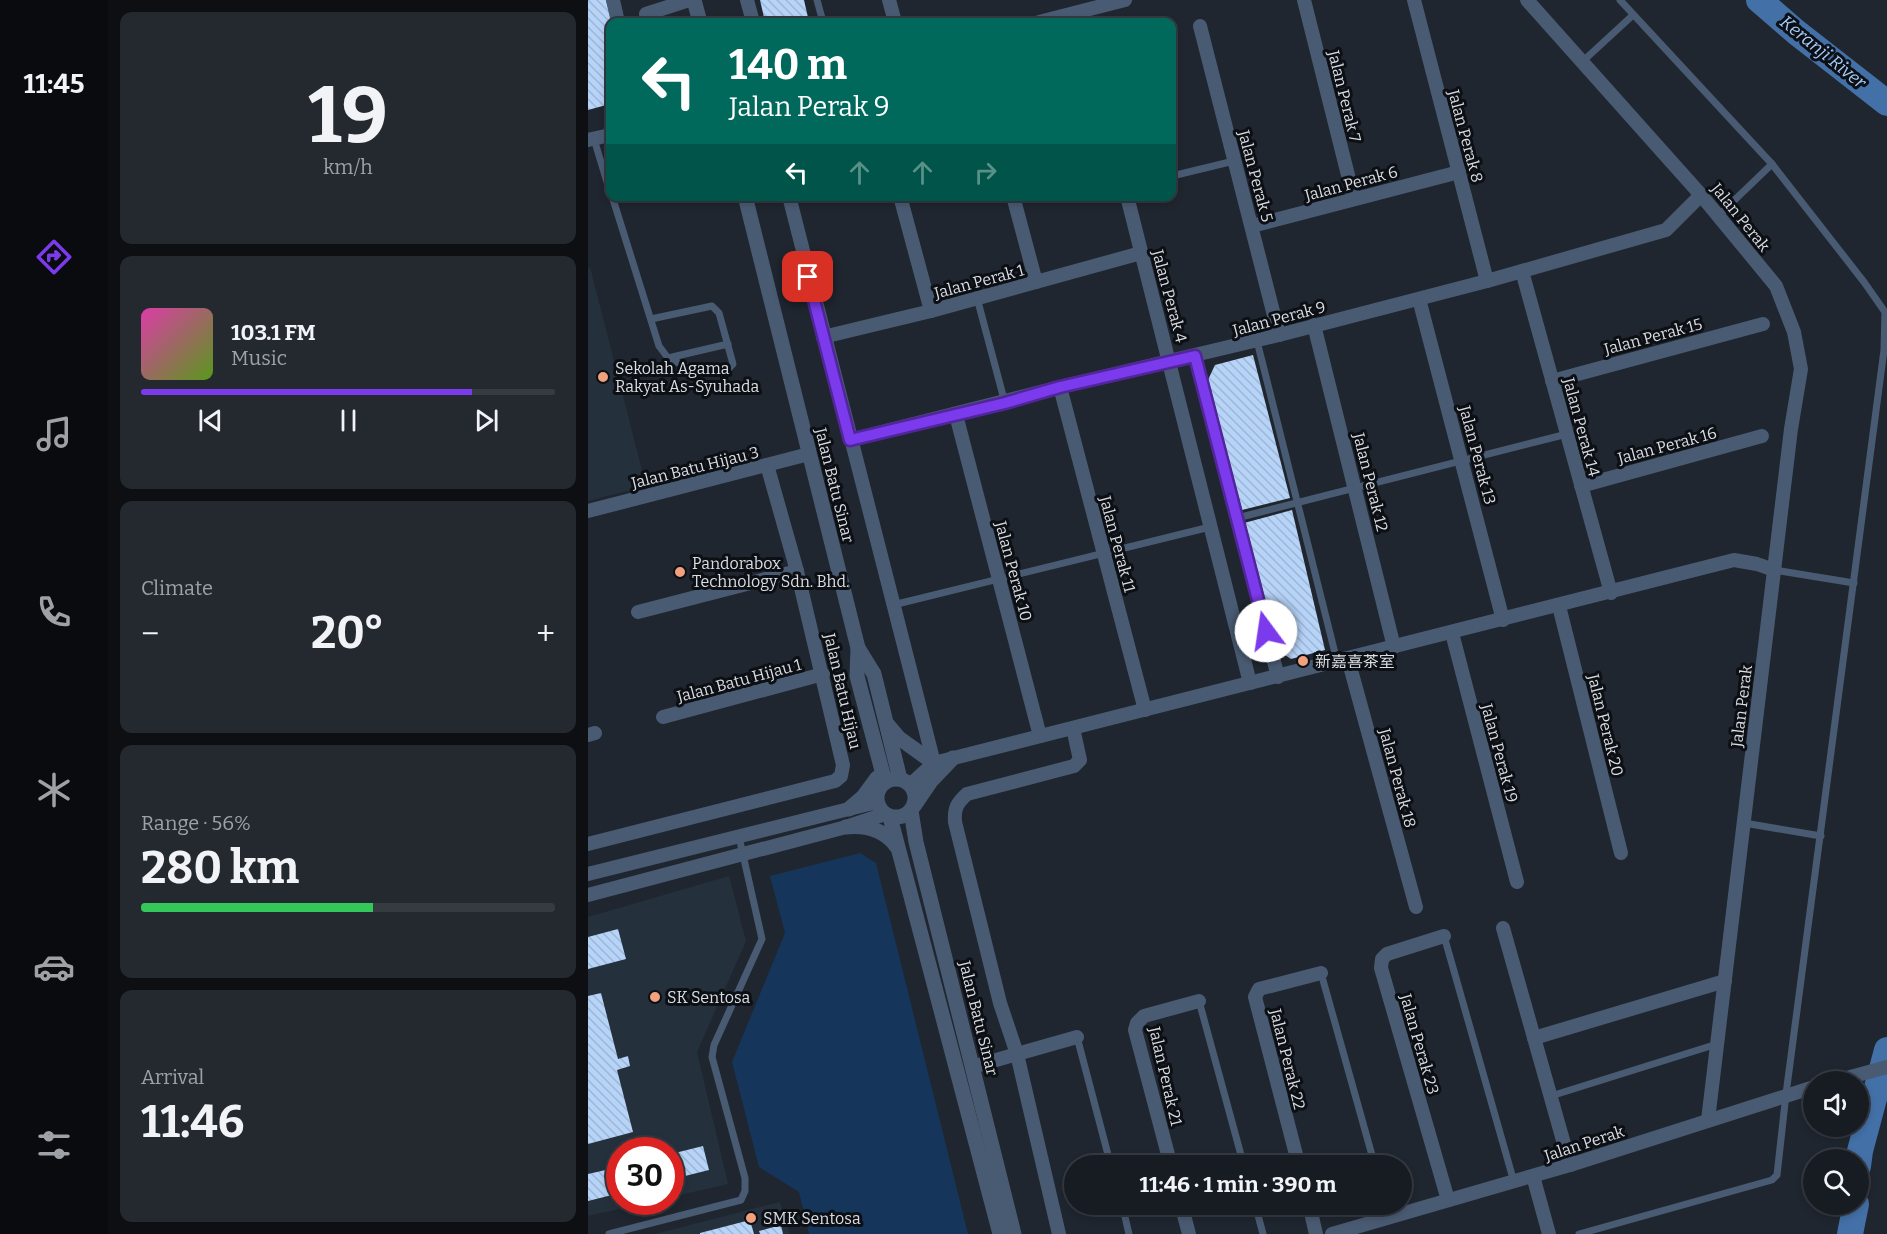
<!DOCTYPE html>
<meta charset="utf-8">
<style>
:root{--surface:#171c23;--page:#242930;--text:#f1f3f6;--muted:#9ea1a6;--line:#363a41;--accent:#7c3aed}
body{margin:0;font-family:Bitter,"Noto Sans SC",serif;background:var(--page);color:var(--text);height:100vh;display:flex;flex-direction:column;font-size:22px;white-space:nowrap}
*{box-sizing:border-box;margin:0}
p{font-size:20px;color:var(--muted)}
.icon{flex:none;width:33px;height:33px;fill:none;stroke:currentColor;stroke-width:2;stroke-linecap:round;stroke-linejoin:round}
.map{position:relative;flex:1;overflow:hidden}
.panel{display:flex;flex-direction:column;gap:12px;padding:12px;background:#0d0f13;width:480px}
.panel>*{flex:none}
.guide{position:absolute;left:18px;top:18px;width:570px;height:183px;border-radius:12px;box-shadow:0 3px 9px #0003,0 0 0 2px var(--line);background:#00695c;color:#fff;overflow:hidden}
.buttons{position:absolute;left:1215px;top:1071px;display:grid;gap:12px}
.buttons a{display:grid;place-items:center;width:66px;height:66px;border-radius:50%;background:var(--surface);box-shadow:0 3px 9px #0003,0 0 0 2px var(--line);font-size:30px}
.speed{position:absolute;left:18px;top:1137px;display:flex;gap:12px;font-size:30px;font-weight:700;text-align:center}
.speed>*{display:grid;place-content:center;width:78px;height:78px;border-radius:50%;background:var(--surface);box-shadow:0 3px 9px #0003,0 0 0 2px var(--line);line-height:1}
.speed .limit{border:9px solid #d22;background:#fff;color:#111}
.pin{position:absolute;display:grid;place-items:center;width:51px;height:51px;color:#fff;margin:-26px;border-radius:12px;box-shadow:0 3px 9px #0006}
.me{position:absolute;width:66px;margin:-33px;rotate:346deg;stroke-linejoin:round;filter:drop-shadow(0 0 4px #0008)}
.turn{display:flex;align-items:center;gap:21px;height:126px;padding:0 24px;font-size:27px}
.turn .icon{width:78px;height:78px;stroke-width:2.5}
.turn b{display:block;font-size:42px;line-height:51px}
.lanes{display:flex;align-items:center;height:57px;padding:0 24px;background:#0003;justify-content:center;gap:30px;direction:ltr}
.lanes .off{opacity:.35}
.big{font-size:45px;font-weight:700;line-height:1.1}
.panel .widget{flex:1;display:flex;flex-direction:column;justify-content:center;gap:9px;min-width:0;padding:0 21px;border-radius:12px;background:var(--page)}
.panel .dial{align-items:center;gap:0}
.dial b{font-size:78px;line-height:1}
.song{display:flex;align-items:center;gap:18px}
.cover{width:72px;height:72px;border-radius:9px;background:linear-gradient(135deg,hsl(320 70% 55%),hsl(90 70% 35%))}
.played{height:6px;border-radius:3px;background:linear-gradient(90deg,var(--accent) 80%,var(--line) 80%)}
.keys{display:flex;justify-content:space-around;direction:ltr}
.heat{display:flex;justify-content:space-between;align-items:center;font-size:33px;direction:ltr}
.charge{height:9px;border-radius:4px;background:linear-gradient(90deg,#34c759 56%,var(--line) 0)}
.trip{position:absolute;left:476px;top:1155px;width:348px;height:60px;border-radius:30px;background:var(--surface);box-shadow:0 3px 9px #0003,0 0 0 2px var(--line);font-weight:700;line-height:60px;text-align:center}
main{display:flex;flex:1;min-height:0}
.tab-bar{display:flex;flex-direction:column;width:108px;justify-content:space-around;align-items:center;background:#090b0e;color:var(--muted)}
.tab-bar .icon{width:42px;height:42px}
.tab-bar .on{color:var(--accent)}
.tab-bar b{font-size:27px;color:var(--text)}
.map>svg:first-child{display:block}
</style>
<main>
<nav class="tab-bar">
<b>11:45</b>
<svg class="icon on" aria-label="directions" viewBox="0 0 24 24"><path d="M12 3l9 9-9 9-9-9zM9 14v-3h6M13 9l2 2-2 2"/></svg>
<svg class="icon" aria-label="music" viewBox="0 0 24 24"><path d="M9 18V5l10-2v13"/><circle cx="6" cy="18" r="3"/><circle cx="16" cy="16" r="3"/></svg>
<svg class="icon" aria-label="phone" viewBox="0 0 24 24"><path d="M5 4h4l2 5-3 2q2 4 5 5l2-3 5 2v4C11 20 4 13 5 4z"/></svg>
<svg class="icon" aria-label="climate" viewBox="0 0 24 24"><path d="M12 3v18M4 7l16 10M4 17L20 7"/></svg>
<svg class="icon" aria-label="car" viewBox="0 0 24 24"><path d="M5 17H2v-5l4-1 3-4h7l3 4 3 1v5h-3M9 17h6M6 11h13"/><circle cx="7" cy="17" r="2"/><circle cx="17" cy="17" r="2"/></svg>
<svg class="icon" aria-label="filters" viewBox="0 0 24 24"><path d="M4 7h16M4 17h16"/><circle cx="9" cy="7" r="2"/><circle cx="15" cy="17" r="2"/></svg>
</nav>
<section class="panel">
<div class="widget dial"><b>19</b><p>km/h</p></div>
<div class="widget">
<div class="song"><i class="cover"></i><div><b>103.1 FM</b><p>Music</p></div></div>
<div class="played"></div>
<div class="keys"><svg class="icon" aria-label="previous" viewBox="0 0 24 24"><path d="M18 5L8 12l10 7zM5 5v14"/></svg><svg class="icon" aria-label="pause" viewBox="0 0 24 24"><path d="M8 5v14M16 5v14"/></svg><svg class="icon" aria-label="next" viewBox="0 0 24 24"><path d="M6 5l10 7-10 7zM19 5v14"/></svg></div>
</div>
<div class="widget"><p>Climate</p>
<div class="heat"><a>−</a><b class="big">20°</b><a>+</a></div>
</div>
<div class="widget"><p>Range · 56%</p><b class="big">280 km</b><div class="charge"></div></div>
<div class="widget"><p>Arrival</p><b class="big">11:46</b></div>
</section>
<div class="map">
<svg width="1299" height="1234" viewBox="0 0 1299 1234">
<defs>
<pattern id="building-back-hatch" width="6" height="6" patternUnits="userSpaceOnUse" patternTransform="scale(1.5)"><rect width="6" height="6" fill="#b6d3f8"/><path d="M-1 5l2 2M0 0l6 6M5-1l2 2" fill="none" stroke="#9fb6d4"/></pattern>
</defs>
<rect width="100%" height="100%" fill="#1f262f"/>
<g fill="#25303d">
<path d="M 2,267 L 58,486 L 0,501 L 0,268 Z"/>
<path d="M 141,876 L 158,941 L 109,1052 L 140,1184 L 83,1197 L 82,1150 L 32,1150 L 32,1202 L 63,1202 L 0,1216 L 0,917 Z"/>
<path d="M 192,1202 L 202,1234 L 67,1234 Z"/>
</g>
<path fill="#16355b" d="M 272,853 L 288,863 L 380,1234 L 221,1234 L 211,1192 L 171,1167 L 144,1062 L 197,933 L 182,876 Z"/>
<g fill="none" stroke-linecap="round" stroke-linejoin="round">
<g stroke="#4370a7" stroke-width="26">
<path d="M 1171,0 L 1208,32 L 1299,103"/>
<path d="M 1270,1166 L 1272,1151 L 1299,1050"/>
<path d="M 1262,1234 L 1268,1204"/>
</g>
</g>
<g fill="url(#building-back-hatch)">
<path d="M 0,0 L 18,0 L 24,22 L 22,104 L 0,110 Z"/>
<path d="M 172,0 L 216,0 L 221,22 L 177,22 Z"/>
<path d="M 665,355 L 702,498 L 654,510 L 619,382 L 627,365 Z"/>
<path d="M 704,510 L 737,650 L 703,659 L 687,648 L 656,523 Z"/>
<path d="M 30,929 L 38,959 L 0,969 L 0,937 Z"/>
<path d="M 13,993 L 30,1059 L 40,1056 L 42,1066 L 29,1070 L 45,1132 L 0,1144 L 0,996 Z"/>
<path d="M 115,1146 L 121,1170 L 93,1177 L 87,1153 Z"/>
<path d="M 22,1169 L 28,1194 L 0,1201 L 0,1174 Z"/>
<path d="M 162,1220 L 166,1234 L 112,1234 L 112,1233 Z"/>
<path d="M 193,1225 L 195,1234 L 172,1234 L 171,1231 Z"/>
</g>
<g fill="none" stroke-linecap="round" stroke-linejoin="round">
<g stroke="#495b73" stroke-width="7">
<path d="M 229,0 L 235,22"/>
<path d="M 994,62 L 1045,15"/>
<path d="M 6,139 L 22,192"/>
<path d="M 584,176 L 646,161"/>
<path d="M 24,196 L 71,346 L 80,358 L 140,344"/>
<path d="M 1130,216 L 1184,164"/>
<path d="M 389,298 L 417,403"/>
<path d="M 63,319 L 124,306 L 131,313 L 145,364 L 140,369 L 112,373 L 80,358"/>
<path d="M 669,341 L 749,661"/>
<path d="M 649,518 L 979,434"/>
<path d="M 1186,570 L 1266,583"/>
<path d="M 305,605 L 622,527"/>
<path d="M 1156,823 L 1233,836"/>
<path d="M 856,936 L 926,1182"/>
<path d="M 733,973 L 787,1166"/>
<path d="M 611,1001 L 656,1166"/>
<path d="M 489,1037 L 523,1166"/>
<path d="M 963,1096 L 1129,1044"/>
<path d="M 534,1204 L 541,1234"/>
<path d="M 667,1204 L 675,1234"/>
<path d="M 798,1204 L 802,1217"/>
<path d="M 21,1234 L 153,1200 L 157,1191 L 157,1178 L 124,1057 L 126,1045 L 174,939 L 151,837"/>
<path d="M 991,1234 L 1184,1180 L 1189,1175 L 1198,1094 L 1296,350 L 1297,312 L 1276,282 L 1184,164 L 1032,0"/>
</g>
<g stroke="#495b73" stroke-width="14">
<path d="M 25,0 L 30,22"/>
<path d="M 159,0 L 165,22"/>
<path d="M 301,0 L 307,22"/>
<path d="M 716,0 L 766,199"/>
<path d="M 826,0 L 899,281"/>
<path d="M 939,0 L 1113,195 L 1188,286 L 1206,332 L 1213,369 L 1203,429 L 1120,1120"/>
<path d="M 58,14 L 101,0"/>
<path d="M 451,22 L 537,0"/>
<path d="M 612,26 L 691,335"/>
<path d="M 0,140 L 22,135"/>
<path d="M 201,196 L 346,763"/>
<path d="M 312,196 L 343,311"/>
<path d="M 425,196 L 448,282"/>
<path d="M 539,196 L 662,683"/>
<path d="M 664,226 L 871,172"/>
<path d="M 934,271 L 1023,593"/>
<path d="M 831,299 L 915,620"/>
<path d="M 726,325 L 806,647"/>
<path d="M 235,337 L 343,311 L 553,253"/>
<path d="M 607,356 L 690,677"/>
<path d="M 964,381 L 1175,324"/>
<path d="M 472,387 L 557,710"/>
<path d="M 368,415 L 452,736"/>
<path d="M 262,440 L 472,387 L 691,335 L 899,281 L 1078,230 L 1113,195"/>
<path d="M 993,486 L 1174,436"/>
<path d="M 0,511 L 221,454"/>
<path d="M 971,606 L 1033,853"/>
<path d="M 50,612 L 209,571"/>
<path d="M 864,633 L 929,882"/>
<path d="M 760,659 L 828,907"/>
<path d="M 75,717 L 235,674"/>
<path d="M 0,735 L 7,733"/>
<path d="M 322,785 L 346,763 L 1146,560 L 1169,564 L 1186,570"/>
<path d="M 0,844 L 247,781 L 253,776 L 255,765 L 209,571 L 179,465"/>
<path d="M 0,874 L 289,802"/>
<path d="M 0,895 L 258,827 L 297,814"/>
<path d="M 915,928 L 982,1165"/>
<path d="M 856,936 L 799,954 L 794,959 L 793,968 L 860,1200"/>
<path d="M 946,1038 L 1137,981"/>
<path d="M 384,1067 L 429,1054 L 412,1003 L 367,822 C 366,808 369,803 379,794 L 486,766 L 492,760 L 485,728"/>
<path d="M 1244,1082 L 1299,1067"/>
<path d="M 583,1166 L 547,1030 L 549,1023 L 556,1016 L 611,1001"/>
<path d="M 711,1166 L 667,997 L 671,989 L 733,973"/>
<path d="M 945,1176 L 961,1234"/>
<path d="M 593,1204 L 601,1234"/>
<path d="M 721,1204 L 728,1234"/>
<path d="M 471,1234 L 429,1054 L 489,1037"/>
<path d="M 744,1234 L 982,1165 L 1226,1087"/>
</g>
<g stroke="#495b73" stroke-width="15">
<path d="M 106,0 L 112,22"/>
<path d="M 157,196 L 270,648 L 269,676 L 297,782"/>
<path d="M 270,648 L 286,674 L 312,779"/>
<path d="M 300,725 L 311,738 L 346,763"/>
<circle cx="308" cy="798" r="19"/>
<path d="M 326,806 L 343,781 L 365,758"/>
<path d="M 261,809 L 275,797 L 289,778"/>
<path d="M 323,811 L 328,842 L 426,1234"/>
<path d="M 302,817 L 412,1234"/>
<path d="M 258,827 C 278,825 296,829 309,847"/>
</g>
</g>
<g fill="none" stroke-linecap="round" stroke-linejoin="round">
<defs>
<path id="route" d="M 220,277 L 262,440 L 417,403 L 472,387 L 607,356 L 678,631"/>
</defs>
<use href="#route" stroke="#51269a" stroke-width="15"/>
<use href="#route" stroke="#7c3aed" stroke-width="10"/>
</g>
<g fill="#f1a17d" stroke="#0c0f13" stroke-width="2">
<circle cx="15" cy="377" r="6"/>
<circle cx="92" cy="572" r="6"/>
<circle cx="715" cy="661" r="6"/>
<circle cx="67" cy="997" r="6"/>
<circle cx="163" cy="1218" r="6"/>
</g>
<g text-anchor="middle" stroke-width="6" stroke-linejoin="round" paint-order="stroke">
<g font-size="16" fill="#dadee4" stroke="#0c0f13">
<text transform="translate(757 96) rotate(76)" y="6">Jalan Perak 7</text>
<text transform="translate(878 136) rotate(75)" y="6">Jalan Perak 8</text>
<text transform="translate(668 176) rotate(75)" y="6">Jalan Perak 5</text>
<text transform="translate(763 183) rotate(-15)" y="6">Jalan Perak 6</text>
<text transform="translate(1153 217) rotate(51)" y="6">Jalan Perak</text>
<text transform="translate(391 281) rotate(-15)" y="6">Jalan Perak 1</text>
<text transform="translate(582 296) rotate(75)" y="6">Jalan Perak 4</text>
<text transform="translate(691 318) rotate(-15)" y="6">Jalan Perak 9</text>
<text transform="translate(1065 336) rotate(-15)" y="6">Jalan Perak 15</text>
<text transform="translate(994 427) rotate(75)" y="6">Jalan Perak 14</text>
<text transform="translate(1079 445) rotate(-15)" y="6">Jalan Perak 16</text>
<text transform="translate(890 455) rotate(75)" y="6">Jalan Perak 13</text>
<text transform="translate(107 467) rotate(-14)" y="6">Jalan Batu Hijau 3</text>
<text transform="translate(783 482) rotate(76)" y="6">Jalan Perak 12</text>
<text transform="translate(247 485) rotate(76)" y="6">Jalan Batu Sinar</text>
<text transform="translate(530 544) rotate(75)" y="6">Jalan Perak 11</text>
<text transform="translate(426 571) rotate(75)" y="6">Jalan Perak 10</text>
<text transform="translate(151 680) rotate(-15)" y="6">Jalan Batu Hijau 1</text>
<text transform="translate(255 691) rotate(77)" y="6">Jalan Batu Hijau</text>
<text transform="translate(1153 706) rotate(-83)" y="6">Jalan Perak</text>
<text transform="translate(1018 725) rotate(76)" y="6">Jalan Perak 20</text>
<text transform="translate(912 753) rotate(75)" y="6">Jalan Perak 19</text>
<text transform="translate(810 778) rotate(75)" y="6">Jalan Perak 18</text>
<text transform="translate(391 1018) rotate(76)" y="6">Jalan Batu Sinar</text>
<text transform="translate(832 1044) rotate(74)" y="6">Jalan Perak 23</text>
<text transform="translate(700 1059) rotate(76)" y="6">Jalan Perak 22</text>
<text transform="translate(578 1076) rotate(77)" y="6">Jalan Perak 21</text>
<text transform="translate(996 1143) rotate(-18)" y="6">Jalan Perak</text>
</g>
<g font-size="16" fill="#dadee4" stroke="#0c0f13" text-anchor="start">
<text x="27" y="374">Sekolah Agama<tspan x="27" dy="18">Rakyat As-Syuhada</tspan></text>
<text x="104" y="569">Pandorabox<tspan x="104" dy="18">Technology Sdn. Bhd.</tspan></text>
<text x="727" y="667">新嘉喜茶室</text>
<text x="79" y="1003">SK Sentosa</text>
<text x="175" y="1224">SMK Sentosa</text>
</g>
<g font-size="18" font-style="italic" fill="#a6ccfc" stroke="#0c0f13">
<text transform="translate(1235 52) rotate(39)" y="6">Keranji River</text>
</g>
</g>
</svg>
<div class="buttons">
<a><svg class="icon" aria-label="sound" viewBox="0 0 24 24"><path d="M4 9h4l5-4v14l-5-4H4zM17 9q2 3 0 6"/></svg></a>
<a><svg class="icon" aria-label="search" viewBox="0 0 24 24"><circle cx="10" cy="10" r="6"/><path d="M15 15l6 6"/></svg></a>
</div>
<div class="speed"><div class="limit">30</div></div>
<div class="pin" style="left:220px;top:277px;background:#d93025"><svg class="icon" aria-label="arrive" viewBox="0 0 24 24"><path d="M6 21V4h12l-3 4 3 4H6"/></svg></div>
<svg class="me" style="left:678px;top:631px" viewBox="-20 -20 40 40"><circle r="19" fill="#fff"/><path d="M0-13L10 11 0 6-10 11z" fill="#7c3aed"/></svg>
<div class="trip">11:46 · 1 min · 390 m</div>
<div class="guide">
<div class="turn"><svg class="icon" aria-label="left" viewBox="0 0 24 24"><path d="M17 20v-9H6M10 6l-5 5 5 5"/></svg><div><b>140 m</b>Jalan Perak 9</div></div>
<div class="lanes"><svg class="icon" aria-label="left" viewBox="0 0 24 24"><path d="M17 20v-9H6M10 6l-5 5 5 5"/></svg><svg class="icon off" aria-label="ahead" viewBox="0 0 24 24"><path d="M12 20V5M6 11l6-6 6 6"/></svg><svg class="icon off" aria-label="ahead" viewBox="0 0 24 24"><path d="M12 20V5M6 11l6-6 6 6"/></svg><svg class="icon off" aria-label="right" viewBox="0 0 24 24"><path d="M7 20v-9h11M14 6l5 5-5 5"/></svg></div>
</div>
</div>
</main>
